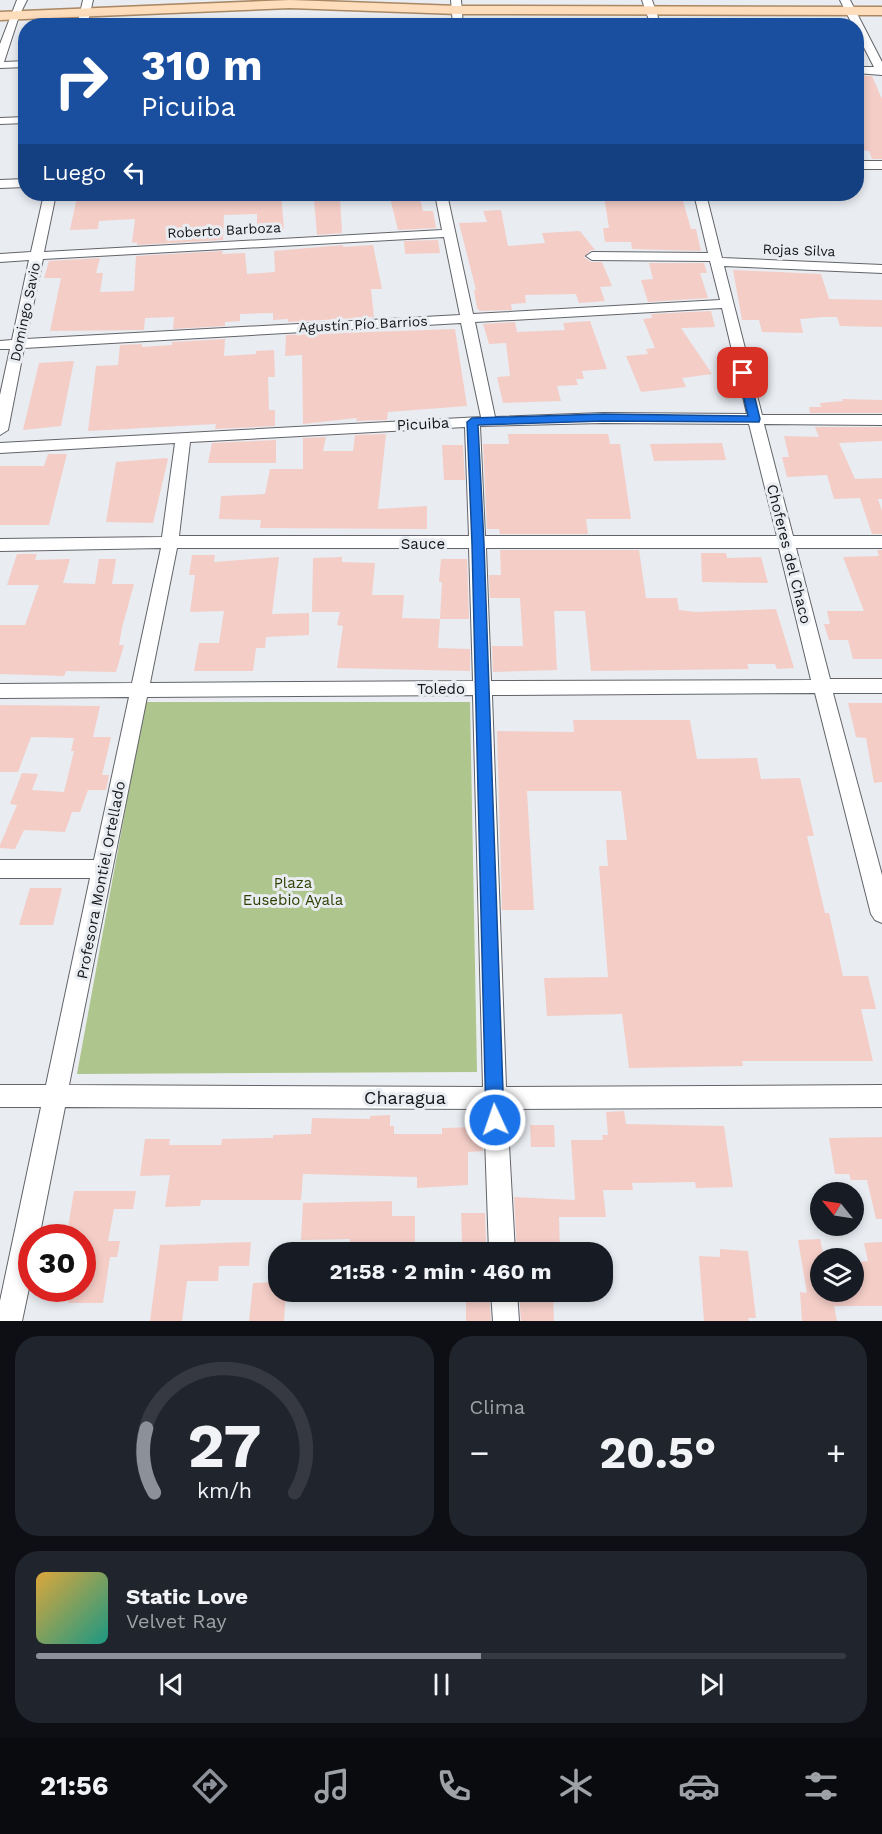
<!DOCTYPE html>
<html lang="es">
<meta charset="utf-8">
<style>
:root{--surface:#171b24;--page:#20242c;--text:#f1f3f6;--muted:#9ea1a6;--line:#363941;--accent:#8c9099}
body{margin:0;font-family:"Work Sans",sans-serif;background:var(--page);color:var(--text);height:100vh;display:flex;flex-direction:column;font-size:22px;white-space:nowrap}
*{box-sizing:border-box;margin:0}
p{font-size:20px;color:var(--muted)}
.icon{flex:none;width:33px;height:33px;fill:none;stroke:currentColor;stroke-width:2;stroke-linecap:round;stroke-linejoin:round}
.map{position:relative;height:1321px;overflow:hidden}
.panel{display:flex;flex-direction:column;gap:15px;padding:15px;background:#0d0f14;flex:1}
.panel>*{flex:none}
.guide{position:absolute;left:18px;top:18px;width:846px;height:183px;border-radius:24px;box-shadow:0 3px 9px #0003;background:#1a4fa0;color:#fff;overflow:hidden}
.needle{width:39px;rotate:300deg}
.controls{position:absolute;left:810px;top:1182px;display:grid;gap:12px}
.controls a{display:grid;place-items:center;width:54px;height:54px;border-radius:50%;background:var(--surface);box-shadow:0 3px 9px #0003;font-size:30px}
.speed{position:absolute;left:18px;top:1224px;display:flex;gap:12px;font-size:30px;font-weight:700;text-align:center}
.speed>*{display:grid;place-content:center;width:78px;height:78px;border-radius:50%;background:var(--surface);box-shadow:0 3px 9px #0003;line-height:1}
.speed .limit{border:9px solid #d22;background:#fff;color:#111}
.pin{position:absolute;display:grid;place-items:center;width:51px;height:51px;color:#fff;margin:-26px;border-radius:12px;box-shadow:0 3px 9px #0006}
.me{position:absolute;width:66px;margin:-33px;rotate:357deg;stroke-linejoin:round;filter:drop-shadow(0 0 4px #0008)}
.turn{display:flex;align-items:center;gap:21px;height:126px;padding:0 24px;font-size:27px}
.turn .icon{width:78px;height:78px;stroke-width:2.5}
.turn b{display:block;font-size:42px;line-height:51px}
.then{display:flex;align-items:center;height:57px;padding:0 24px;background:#0003;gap:12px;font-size:22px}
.big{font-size:45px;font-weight:700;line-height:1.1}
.panel .tile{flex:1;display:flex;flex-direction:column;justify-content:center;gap:9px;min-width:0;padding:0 21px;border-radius:24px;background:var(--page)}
.panel .dial{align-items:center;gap:0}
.dial svg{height:156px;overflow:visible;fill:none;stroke:var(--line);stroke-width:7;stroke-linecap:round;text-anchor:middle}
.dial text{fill:var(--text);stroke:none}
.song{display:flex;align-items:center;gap:18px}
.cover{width:72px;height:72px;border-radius:9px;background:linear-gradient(135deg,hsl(40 70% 55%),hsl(170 70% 35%))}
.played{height:6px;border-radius:3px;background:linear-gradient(90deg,var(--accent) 55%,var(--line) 55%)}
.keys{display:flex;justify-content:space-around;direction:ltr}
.heat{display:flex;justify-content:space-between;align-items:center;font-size:33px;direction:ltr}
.panel .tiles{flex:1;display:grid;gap:15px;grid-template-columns:1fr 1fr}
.tile:last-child{grid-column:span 2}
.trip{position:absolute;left:268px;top:1242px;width:345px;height:60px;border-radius:24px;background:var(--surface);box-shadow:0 3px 9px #0003;font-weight:700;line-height:60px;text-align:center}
.dock{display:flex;height:96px;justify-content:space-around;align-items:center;background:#090b0e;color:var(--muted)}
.dock .icon{width:42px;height:42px}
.dock .on{color:var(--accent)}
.dock b{font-size:27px;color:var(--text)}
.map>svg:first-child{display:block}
</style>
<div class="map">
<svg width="882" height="1321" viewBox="0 0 882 1321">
<rect width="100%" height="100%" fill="#e9ecf1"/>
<path fill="#aec58d" d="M 145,702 L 470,702 L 477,1072 L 77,1074 Z"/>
<g fill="#f4cdc7">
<path d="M 856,75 L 872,76 L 882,99 L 882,159 L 872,159 L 869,151 L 859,150 L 856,145 Z"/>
<path d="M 92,194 L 281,194 L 284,229 L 257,230 L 257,214 L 224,215 L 223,240 L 137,245 L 137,242 L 132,243 L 135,219 L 99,221 L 98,229 L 70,230 L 77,197 L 91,196 Z"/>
<path d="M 389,194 L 419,194 L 423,211 L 433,211 L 436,228 L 398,230 Z"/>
<path d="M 659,194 L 681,194 L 691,229 L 696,229 L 701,251 L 632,249 L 631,242 L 605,242 L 603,228 L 609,228 L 604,197 L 659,195 Z"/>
<path d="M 340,198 L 342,233 L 317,235 L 314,199 Z"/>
<path d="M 501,210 L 508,246 L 545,243 L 542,233 L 580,231 L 595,250 L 591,250 L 584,257 L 591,262 L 602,262 L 612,286 L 600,287 L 605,301 L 579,303 L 576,294 L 525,295 L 526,303 L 511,304 L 512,310 L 480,311 L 477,308 L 474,290 L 476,290 L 459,223 L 487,222 L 483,211 Z"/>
<path d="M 438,240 L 440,253 L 405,254 L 404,241 Z"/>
<path d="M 343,245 L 343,247 L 373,245 L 382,289 L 371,289 L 374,317 L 288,322 L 288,319 L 273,320 L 273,313 L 240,314 L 240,321 L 225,322 L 225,326 L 173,329 L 174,317 L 145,318 L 144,330 L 50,331 L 61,278 L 44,278 L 49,261 L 100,258 L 96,273 L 103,273 L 100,292 L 134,291 L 136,256 L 223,251 L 222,254 L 245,253 L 247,274 L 275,272 L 274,251 Z"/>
<path d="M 649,263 L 704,263 L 707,273 L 700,273 L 708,298 L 648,302 L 641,280 L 653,279 Z"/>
<path d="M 733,270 L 821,274 L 829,299 L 882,300 L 882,327 L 840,326 L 837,317 L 823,317 L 800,319 L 803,333 L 762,332 L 759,320 L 742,320 Z"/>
<path d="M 711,311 L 715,327 L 681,328 L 712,374 L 682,378 L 686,387 L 641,392 L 626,356 L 648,354 L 646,349 L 655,348 L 643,319 L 652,318 L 651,314 Z"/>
<path d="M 590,321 L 607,369 L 582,371 L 584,379 L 576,379 L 578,385 L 557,386 L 561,401 L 503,403 L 497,377 L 510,376 L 506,343 L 489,344 L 483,324 L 515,322 L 517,332 L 565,330 L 563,323 Z"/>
<path d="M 455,329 L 467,406 L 388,412 L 387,420 L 356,421 L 357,418 L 303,424 L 302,355 L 285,356 L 286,335 Z"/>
<path d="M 225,339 L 224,356 L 256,354 L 256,351 L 274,350 L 275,377 L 268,377 L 269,410 L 275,410 L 275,426 L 215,429 L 216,424 L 88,431 L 96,366 L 118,365 L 120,345 L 142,344 L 142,347 L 172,345 L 172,342 Z"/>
<path d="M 74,361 L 61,426 L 23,430 L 39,363 Z"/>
<path d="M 842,399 L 882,400 L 882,413 L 810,413 L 809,407 L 821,407 L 820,403 L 843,401 Z"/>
<path d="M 815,427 L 882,427 L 882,441 L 839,443 L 855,479 L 882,478 L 882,499 L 878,499 L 882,511 L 882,534 L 872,534 L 860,498 L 834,499 L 827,475 L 787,477 L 782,457 L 789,457 L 784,436 L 819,437 Z"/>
<path d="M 386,434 L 378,509 L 427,506 L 427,529 L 260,528 L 261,520 L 219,519 L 221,496 L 265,494 L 270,469 L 303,469 L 303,438 L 326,437 L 323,451 L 353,451 L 355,435 Z"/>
<path d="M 508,434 L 608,434 L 610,444 L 620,444 L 631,519 L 586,519 L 588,534 L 500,534 L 499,529 L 487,529 L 483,444 L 509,444 Z"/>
<path d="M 276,440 L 276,463 L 208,463 L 212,443 Z"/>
<path d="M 722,443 L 726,460 L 654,461 L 650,444 Z"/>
<path d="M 442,445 L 463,445 L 465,480 L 444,480 Z"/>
<path d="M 48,454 L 67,454 L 49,525 L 0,525 L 0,466 L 44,466 Z"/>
<path d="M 167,458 L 168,459 L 153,523 L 106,522 L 116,462 Z"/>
<path d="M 500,550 L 639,550 L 646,598 L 677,598 L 679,610 L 696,612 L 776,609 L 794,668 L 777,669 L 775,664 L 747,664 L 749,669 L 591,671 L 585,611 L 554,611 L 557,670 L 493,672 L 492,646 L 523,646 L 520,598 L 490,598 L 489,575 L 501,575 Z"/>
<path d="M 877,550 L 882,550 L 882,659 L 853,659 L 848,640 L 829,640 L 824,624 L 830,624 L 827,611 L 864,611 L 843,557 L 879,556 Z"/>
<path d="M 701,553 L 726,553 L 727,558 L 761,557 L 768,583 L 702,582 Z"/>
<path d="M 17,554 L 37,554 L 35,560 L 70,559 L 63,583 L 95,584 L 99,559 L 116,559 L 112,584 L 134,584 L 122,628 L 119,645 L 124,645 L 116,672 L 66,671 L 64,676 L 0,674 L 0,625 L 25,625 L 39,585 L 7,585 Z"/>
<path d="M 192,555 L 215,555 L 214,562 L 279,557 L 272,614 L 309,613 L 309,635 L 266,637 L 265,648 L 256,648 L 253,671 L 194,671 L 199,643 L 219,643 L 224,611 L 190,612 L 195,575 L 189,575 Z"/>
<path d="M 342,557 L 342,562 L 375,563 L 372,595 L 404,595 L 402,618 L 440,619 L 442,582 L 439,582 L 441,559 L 467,559 L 469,619 L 440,619 L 438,648 L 470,649 L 470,671 L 337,668 L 343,626 L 337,625 L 340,612 L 312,612 L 313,558 Z"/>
<path d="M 848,703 L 882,703 L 882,782 L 874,783 L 866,738 L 856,737 Z"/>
<path d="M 0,705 L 100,706 L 93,737 L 111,737 L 102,775 L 109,775 L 106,790 L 88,790 L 80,812 L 72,812 L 65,832 L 24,830 L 15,849 L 0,848 L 0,845 L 17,805 L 10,804 L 22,773 L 38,774 L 32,790 L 64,792 L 74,751 L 71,751 L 74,738 L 31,737 L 18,772 L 0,772 Z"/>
<path d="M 573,720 L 690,720 L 697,759 L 757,758 L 761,779 L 800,778 L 814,836 L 807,836 L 825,913 L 829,913 L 843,976 L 868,976 L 876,1009 L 861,1009 L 873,1061 L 742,1061 L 743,1066 L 629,1068 L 622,1014 L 547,1016 L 544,978 L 608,977 L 599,866 L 608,866 L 606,840 L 627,840 L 621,791 L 527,791 L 534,910 L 502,910 L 497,731 L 574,732 Z"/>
<path d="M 30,888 L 62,888 L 53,925 L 19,925 Z"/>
<path d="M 624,1111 L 626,1124 L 724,1126 L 733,1187 L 696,1188 L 695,1182 L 632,1183 L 633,1190 L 603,1190 L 606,1217 L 559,1217 L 560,1252 L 517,1252 L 514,1197 L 575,1200 L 571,1140 L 603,1140 L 602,1135 L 608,1135 L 606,1112 Z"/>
<path d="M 390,1115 L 390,1126 L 394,1126 L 394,1134 L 442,1134 L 442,1128 L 482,1127 L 483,1151 L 468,1152 L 468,1185 L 417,1188 L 417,1177 L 303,1174 L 301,1200 L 201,1200 L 200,1206 L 165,1207 L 170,1175 L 140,1176 L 145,1139 L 170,1139 L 169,1145 L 221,1145 L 222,1139 L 273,1138 L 273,1135 L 311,1134 L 312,1118 L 370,1119 L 370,1116 Z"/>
<path d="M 530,1125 L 554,1125 L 555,1147 L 531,1147 Z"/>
<path d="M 882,1137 L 882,1219 L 876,1219 L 867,1180 L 851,1180 L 849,1174 L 835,1174 L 829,1138 Z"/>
<path d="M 74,1191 L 136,1191 L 133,1209 L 114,1209 L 108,1241 L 120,1241 L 117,1257 L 110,1257 L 103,1303 L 68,1303 L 71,1288 L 82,1288 L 82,1234 L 67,1234 Z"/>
<path d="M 392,1201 L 392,1216 L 415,1216 L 415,1252 L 349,1252 L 350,1239 L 301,1240 L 303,1203 Z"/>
<path d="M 461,1213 L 485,1213 L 486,1243 L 462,1243 Z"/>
<path d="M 820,1239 L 824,1258 L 820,1258 L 820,1292 L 854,1292 L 854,1284 L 861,1284 L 856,1262 L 868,1261 L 864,1243 L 882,1242 L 882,1306 L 834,1306 L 837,1321 L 802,1321 L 800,1292 L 807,1293 L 798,1240 Z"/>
<path d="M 251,1242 L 249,1266 L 219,1266 L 218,1281 L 187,1281 L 182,1321 L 150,1321 L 160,1245 Z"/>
<path d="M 720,1249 L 748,1251 L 756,1318 L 748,1318 L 749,1321 L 704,1321 L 699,1256 L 720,1257 Z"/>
<path d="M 279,1282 L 279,1292 L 286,1292 L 284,1321 L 249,1321 L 253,1283 Z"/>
<path d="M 466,1292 L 489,1292 L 491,1321 L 466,1321 Z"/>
<path d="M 519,1292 L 553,1292 L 554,1321 L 521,1321 Z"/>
</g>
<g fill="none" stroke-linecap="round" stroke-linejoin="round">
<defs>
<g id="minor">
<path d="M 17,0 L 27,0 L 19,16 L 4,62 L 26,61 L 26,67 L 0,68 L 0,44 Z"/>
<path d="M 83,0 L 93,0 L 87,26 L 77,26 Z"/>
<path d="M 451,0 L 461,0 L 463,26 L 453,26 Z"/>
<path d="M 642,0 L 652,0 L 661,26 L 651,26 Z"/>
<path d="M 840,0 L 850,0 L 882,62 L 882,75 L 856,73 L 856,67 L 874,67 L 856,32 L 856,26 L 853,26 Z"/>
<path d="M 26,117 L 26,123 L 0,124 L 0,118 Z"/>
<rect x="856" y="161" width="26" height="8"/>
<path d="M 26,179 L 26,187 L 0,188 L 0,180 Z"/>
<path d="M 44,194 L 56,194 L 44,252 L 442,230 L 435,194 L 447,194 L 473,314 L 720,300 L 710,261 L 592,260 L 586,256 L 592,252 L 708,253 L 694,194 L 706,194 L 722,258 L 882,265 L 882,273 L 724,266 L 762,415 L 882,415 L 882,425 L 764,424 L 793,536 L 882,536 L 882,548 L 796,548 L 830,679 L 882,679 L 882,693 L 833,693 L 882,875 L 882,923 L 875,920 L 871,914 L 815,693 L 492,695 L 506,1087 L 882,1085 L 882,1107 L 507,1109 L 515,1252 L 489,1252 L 484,1109 L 65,1107 L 39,1238 L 32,1238 L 32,1274 L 22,1321 L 0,1321 L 0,1301 L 41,1107 L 0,1107 L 0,1085 L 46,1085 L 90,878 L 0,878 L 0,860 L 94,860 L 129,697 L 0,698 L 0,684 L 132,683 L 161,548 L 0,551 L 0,539 L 162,537 L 175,443 L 0,453 L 0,443 L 481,417 L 461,323 L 24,348 L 8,430 L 0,435 L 0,395 L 10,349 L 0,349 L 0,341 L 12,340 L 29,260 L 0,262 L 0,254 L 31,252 ZM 444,237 L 460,315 L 26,339 L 43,259 ZM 722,308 L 747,414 L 603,413 L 495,417 L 475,322 ZM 603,423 L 749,424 L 777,536 L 485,536 L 480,426 ZM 465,427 L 469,536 L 179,536 L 190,442 ZM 177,548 L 469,548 L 473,681 L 150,683 ZM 486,548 L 779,548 L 811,680 L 491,681 ZM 473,695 L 483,1087 L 69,1085 L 147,697 Z"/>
<path d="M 491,1292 L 517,1292 L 519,1321 L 493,1321 Z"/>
</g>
<path id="major" d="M 290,0 L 458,6 L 882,7 L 882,15 L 458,14 L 290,8 L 0,20 L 0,12 Z"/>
</defs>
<use href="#minor" stroke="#626469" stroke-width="2"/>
<use href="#major" stroke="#aa8864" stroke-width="3"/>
<use href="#minor" fill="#fff" fill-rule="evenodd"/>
<use href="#major" fill="#fdddbb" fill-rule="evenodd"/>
</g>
<path fill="#1a73e8" stroke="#114b97" stroke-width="1.5" d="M 743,370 L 749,373 L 760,419 L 759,422 L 603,421 L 478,425 L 484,544 L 504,1120 L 501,1126 L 495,1129 L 488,1126 L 486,1120 L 472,544 L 467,422 L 472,418 L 603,414 L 748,416 L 738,373 Z"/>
<g text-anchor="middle" stroke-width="6" stroke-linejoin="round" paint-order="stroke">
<g font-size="14" fill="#141517" stroke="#e9ecf1">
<text transform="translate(224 230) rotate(-3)" y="5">Roberto Barboza</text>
<text transform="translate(799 250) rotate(2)" y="5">Rojas Silva</text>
<text transform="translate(25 312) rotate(-78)" y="5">Domingo Savio</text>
<text transform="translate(363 324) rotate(-3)" y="5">Agustín Pío Barrios</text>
</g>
<g font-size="15" fill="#141517" stroke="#e9ecf1">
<text transform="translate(423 424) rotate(-3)" y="5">Picuiba</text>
<text x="423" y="549">Sauce</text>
<text transform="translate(789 554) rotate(76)" y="5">Choferes del Chaco</text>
<text x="441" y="694">Toledo</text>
<text transform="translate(101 880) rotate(-79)" y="5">Profesora Montiel Ortellado</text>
</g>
<g font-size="15" fill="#2e4102" stroke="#e9ecf1">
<text x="293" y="888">Plaza<tspan x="293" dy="17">Eusebio Ayala</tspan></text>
</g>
<g font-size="18" fill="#141517" stroke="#e9ecf1">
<text x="405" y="1104">Charagua</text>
</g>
</g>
</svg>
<div class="controls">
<a><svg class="needle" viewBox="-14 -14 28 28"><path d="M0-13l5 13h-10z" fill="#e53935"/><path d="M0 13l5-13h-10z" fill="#9ea1a6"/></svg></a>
<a><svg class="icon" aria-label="layers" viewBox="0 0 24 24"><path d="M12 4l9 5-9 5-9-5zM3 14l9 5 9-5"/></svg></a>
</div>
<div class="speed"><div class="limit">30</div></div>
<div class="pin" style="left:743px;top:373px;background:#d93025"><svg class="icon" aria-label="arrive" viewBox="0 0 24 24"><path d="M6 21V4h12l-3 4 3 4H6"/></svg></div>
<svg class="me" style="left:495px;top:1120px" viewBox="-20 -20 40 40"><circle r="17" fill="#1a73e8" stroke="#fff" stroke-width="3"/><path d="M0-11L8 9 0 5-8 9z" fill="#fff"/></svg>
<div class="trip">21:58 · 2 min · 460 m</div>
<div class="guide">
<div class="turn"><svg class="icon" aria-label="right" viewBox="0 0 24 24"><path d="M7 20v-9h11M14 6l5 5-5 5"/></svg><div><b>310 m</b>Picuiba</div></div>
<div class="then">Luego<svg class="icon" aria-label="left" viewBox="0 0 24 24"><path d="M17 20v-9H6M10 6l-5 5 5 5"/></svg></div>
</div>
</div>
<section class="panel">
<div class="tiles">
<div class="tile dial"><svg viewBox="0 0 100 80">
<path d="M14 69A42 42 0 1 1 86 69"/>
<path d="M14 69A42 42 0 0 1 10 36" stroke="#8c9099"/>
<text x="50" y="56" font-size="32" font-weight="700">27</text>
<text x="50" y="72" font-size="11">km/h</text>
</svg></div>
<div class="tile"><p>Clima</p>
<div class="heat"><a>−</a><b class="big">20.5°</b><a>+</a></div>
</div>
<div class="tile">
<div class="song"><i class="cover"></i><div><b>Static Love</b><p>Velvet Ray</p></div></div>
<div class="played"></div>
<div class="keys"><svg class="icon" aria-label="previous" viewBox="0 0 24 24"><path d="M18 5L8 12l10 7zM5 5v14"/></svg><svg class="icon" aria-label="pause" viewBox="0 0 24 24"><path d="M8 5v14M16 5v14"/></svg><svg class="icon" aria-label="next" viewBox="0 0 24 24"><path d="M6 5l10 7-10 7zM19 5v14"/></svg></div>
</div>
</div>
</section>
<nav class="dock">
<b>21:56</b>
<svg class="icon on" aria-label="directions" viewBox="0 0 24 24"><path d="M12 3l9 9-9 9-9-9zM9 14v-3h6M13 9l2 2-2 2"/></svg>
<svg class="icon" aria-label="music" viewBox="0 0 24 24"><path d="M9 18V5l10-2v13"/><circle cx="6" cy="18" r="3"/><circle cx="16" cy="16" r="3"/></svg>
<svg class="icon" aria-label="phone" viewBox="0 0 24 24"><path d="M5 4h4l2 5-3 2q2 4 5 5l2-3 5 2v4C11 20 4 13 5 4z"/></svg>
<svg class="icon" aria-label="climate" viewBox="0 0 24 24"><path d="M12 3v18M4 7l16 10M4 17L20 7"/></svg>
<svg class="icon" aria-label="car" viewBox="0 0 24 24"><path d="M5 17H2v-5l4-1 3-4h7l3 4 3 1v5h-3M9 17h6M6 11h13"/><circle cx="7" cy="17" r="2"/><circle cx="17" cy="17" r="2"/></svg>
<svg class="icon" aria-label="filters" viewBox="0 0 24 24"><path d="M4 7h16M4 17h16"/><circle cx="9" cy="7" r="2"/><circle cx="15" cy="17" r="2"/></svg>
</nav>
